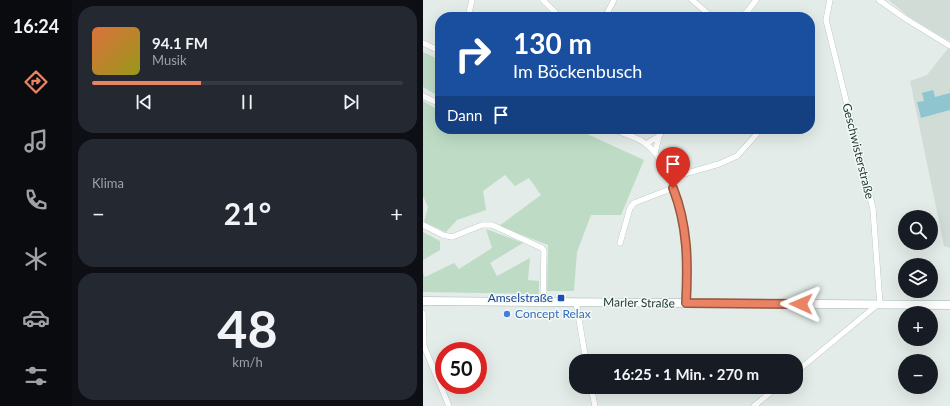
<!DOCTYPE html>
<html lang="de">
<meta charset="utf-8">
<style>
:root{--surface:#171b24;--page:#242831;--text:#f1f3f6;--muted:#9ea1a6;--line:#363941;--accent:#ea8363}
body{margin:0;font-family:Lato,sans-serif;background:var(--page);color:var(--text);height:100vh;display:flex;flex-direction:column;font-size:15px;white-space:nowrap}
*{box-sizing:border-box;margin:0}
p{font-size:13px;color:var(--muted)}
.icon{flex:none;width:22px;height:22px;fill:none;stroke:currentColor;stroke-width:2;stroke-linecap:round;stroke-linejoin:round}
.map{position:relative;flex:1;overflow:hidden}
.panel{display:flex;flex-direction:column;gap:6px;padding:6px;background:#0d0f14;width:351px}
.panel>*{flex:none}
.top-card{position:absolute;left:12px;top:12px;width:380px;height:122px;border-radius:16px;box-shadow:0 4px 16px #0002;background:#1a4fa0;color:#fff;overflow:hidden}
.tools{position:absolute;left:475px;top:210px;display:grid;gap:8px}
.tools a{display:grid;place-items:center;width:40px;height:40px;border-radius:50%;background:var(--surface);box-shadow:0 4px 16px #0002;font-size:20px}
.speed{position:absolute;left:12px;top:342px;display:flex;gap:8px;font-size:20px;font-weight:700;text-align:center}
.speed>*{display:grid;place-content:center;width:52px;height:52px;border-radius:50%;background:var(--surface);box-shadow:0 4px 16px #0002;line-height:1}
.speed .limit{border:6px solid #d22;background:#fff;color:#111}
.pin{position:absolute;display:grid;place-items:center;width:34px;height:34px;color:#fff;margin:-41px -17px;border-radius:50% 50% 50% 0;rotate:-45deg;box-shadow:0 0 4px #0007}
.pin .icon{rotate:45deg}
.me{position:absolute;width:44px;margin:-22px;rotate:271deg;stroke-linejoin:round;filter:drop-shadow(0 0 3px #0008)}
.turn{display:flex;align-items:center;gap:14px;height:84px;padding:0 12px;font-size:18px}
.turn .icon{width:52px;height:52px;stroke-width:2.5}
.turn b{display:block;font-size:28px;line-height:34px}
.then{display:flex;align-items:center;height:38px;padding:0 12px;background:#0003;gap:8px;font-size:15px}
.big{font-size:30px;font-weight:700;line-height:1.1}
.panel .widget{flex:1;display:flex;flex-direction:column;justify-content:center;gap:6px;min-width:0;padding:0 14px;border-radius:16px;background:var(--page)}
.panel .dial{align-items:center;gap:0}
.dial b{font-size:52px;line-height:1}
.song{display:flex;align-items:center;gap:12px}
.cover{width:48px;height:48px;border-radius:6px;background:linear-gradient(135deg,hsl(20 70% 55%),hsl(60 70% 35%))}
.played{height:4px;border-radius:2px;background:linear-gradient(90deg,var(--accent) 35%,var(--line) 35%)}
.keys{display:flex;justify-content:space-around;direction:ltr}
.heat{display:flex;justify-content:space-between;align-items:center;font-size:22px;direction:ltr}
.trip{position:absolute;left:146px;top:354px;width:234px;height:40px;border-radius:16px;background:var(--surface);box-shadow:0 4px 16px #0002;font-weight:700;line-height:40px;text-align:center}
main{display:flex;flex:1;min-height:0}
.tab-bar{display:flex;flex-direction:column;width:72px;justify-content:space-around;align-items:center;background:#090b0e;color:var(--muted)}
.tab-bar .icon{width:28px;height:28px}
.tab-bar .active{color:var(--accent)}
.tab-bar b{font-size:18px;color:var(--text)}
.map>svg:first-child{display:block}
</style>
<main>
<nav class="tab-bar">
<b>16:24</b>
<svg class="icon active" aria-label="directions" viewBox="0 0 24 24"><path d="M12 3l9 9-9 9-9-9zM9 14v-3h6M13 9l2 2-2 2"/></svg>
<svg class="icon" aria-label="music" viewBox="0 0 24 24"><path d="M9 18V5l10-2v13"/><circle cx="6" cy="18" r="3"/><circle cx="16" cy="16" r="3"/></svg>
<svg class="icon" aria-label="phone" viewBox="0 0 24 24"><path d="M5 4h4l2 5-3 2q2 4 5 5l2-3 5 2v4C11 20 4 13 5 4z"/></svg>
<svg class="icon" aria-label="climate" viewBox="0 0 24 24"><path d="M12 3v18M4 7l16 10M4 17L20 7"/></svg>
<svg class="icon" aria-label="car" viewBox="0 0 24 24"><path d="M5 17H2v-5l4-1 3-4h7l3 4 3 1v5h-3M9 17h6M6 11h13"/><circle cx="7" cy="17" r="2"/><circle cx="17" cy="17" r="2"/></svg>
<svg class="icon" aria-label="filters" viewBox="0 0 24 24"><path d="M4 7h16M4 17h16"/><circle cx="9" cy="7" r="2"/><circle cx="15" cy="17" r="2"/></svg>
</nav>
<section class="panel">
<div class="widget">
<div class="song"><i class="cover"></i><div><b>94.1 FM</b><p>Musik</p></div></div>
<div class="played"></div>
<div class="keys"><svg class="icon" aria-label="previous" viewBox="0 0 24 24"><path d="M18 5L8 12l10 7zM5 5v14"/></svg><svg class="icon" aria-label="pause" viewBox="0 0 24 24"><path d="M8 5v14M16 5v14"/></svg><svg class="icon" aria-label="next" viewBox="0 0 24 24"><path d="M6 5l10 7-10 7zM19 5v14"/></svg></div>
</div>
<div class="widget"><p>Klima</p>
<div class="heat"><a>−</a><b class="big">21°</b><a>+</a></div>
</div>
<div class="widget dial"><b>48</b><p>km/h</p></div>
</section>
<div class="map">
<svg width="527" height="406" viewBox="0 0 527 406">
<rect width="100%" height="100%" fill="#e3ece8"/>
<g fill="#d2dcd7">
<path d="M 466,0 L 527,0 L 527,42 L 485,16 Z"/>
<path d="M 527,46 L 527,248 L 521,246 L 487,81 L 504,75 Z"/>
</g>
<g fill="#bedcc5">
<path d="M 0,52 L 17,60 L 17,97 L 0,87 Z"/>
<path d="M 0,101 L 17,111 L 17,129 L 153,129 L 221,160 L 198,215 L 168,215 L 154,252 L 151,291 L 124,291 L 125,245 L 76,226 L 118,195 L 106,178 L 92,186 L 82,175 L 60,191 L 63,210 L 34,220 L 23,232 L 1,222 L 5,207 L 0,196 Z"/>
<path d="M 63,229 L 100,243 L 67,263 L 74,276 L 107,258 L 105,280 L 116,281 L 116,294 L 0,292 L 0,273 L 2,277 L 31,263 L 36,269 L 69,248 Z"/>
<path d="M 0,232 L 17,241 L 17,250 L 0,260 Z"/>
</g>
<path fill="#8fc5ce" d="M 510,90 L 512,97 L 527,93 L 527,110 L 498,118 L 494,102 L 501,101 L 499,93 Z"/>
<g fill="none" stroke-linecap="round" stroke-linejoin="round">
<defs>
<g id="street">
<path d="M 120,0 L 137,17"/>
<path d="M 269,0 L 289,17"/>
<path d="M 407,0 L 403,20 L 450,209 L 457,305"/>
<path d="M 456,0 L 483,19 L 527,46"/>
<path d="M 45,17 L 49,0"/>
<path d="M 182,17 L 191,0"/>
<path d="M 320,17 L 333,0"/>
<path d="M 0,43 L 17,51"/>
<path d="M 0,96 L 17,104"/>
<path d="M 190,129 C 201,134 215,137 223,144 C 237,155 245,172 250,188 C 265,229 265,260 263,303"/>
<path d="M 223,144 L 236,136 L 241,129"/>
<path d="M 232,153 L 236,136"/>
<path d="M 247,178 L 296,164 L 314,156 L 333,135"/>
<path d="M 0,225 L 20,235 L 29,237 L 59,225 L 69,225 L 119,248 L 121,251 L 120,301"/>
<path d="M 197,243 L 207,208 L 211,203 L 250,188"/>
<path d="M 153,302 L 163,361"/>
<path d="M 0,313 L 1,346 L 26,406"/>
<path d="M 163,359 L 204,357 L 308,361"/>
<path d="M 373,372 L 454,305"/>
<path d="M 168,387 L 172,406"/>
<path d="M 331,406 L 354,387"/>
</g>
<path id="secondary" d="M 0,301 L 527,305"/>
</defs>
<use href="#street" stroke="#a6b4af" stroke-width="6"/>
<use href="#secondary" stroke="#a2b7b0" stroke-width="9"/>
<use href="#street" stroke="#fff" stroke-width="5.5"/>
<use href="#secondary" stroke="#fff" stroke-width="8"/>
</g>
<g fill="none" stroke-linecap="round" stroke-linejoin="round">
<defs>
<path id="route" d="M 250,188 C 265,226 265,263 263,303 L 378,304"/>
</defs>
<use href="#route" stroke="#985540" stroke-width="10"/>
<use href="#route" stroke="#ea8363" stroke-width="7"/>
</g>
<rect fill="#1a4fb4" stroke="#f4f9f6" stroke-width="1.5" x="134" y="294" width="8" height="8" rx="2"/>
<circle fill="#3f7fe0" stroke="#f4f9f6" stroke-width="1.5" cx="84" cy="314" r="4"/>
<g text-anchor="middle" stroke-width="3" stroke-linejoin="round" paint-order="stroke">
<g font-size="12" fill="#243d36" stroke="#f4f9f6">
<text transform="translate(435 151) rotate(76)" y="4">Geschwisterstraße</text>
<text transform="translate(216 303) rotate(1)" y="4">Marler Straße</text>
</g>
<g font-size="12" fill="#164399" stroke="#f4f9f6" text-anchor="end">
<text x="130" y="302">Amselstraße</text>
</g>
<g font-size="12" fill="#366cbe" stroke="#f4f9f6" text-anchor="start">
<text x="92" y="318">Concept Relax</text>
</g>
</g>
</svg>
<div class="tools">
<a><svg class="icon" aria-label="search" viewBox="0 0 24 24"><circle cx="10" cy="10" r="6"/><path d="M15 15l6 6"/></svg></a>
<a><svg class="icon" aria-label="layers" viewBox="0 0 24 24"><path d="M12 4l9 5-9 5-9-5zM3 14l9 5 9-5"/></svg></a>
<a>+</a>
<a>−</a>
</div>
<div class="speed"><div class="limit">50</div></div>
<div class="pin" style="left:250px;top:188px;background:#d93025"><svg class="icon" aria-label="arrive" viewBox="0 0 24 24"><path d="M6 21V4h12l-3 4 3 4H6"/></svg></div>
<svg class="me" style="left:378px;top:304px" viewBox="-20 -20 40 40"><path d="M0-17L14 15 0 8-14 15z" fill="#ea8363" stroke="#fff" stroke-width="4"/></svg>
<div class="trip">16:25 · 1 Min. · 270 m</div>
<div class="top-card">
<div class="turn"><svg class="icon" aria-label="right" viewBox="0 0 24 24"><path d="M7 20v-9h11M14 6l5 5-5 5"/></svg><div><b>130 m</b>Im Böckenbusch</div></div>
<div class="then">Dann<svg class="icon" aria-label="arrive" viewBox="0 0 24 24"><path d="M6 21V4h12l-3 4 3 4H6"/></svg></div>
</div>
</div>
</main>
